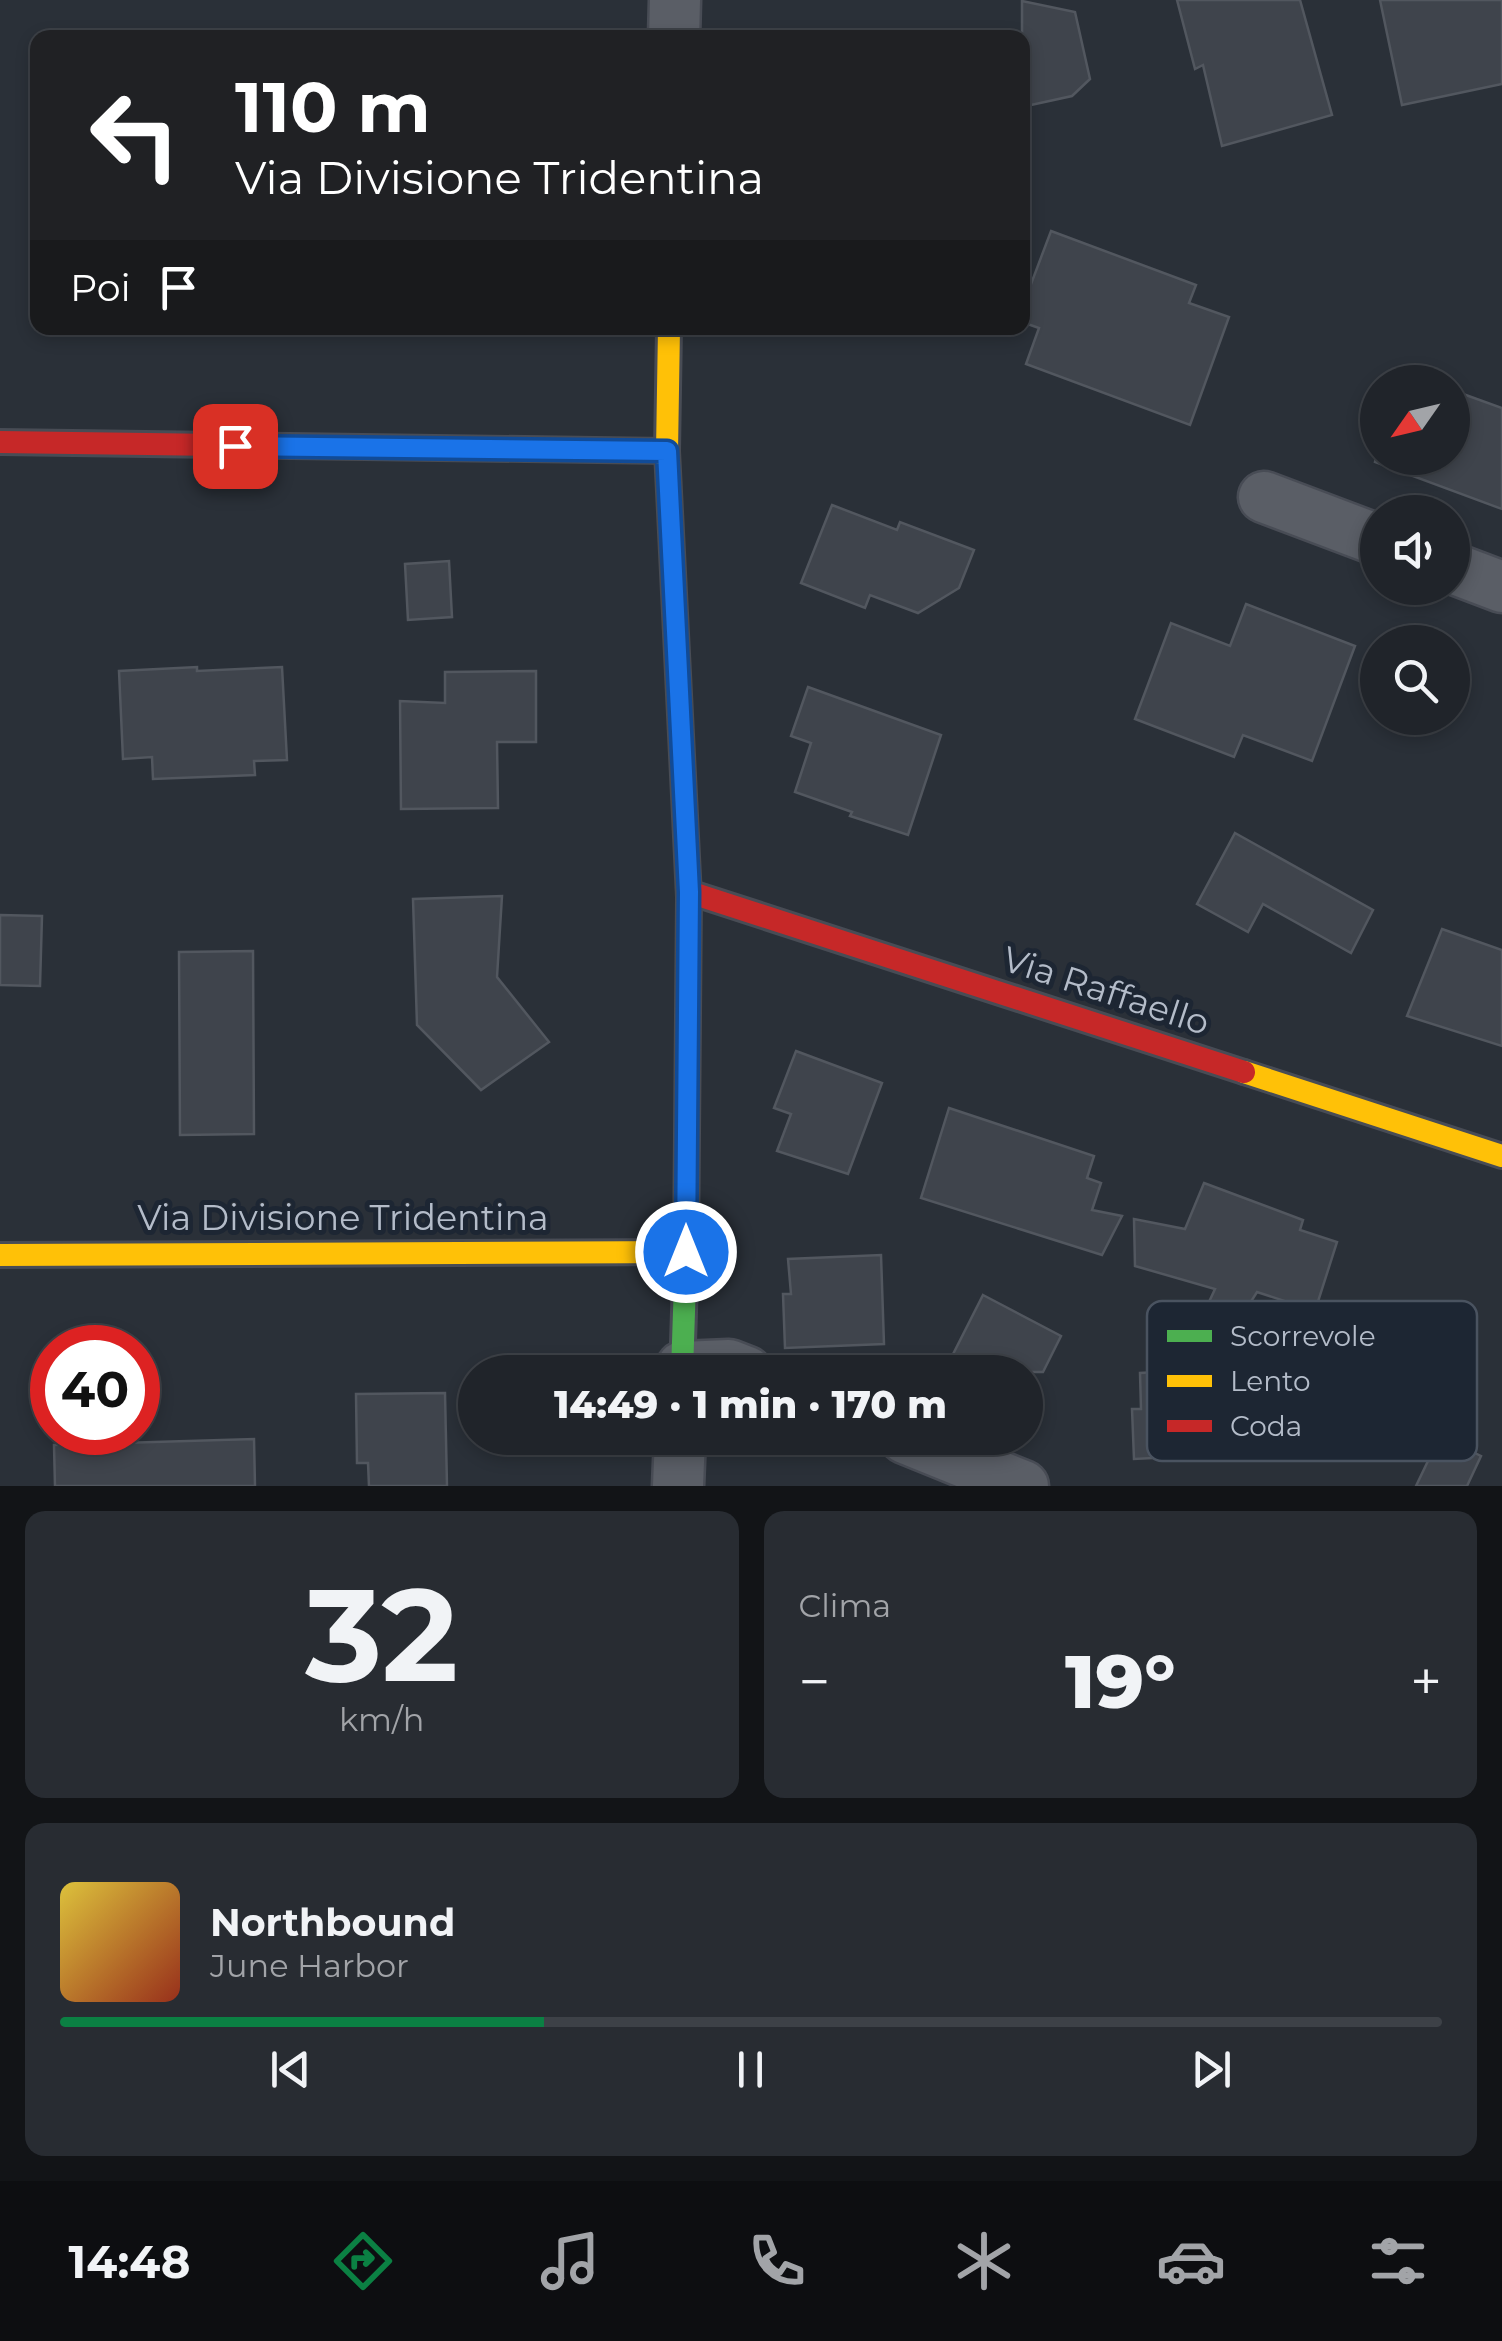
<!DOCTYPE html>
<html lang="it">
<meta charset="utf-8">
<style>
:root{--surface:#20242a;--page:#282c32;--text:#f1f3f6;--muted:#a2a4a8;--line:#3d4147;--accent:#0b8043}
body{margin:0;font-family:Montserrat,sans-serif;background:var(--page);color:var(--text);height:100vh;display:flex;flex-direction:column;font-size:38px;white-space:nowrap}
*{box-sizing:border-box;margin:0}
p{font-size:32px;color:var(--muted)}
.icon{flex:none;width:55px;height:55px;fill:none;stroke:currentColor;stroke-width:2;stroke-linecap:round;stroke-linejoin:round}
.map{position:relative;height:1486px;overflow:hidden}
.sheet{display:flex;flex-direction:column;gap:25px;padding:25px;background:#121417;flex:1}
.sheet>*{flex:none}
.top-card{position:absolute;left:30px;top:30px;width:1000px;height:305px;border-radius:20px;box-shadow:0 5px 15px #0003,0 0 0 2px var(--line);background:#202124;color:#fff;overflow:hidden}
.needle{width:65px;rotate:236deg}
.buttons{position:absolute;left:1360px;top:365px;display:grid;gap:20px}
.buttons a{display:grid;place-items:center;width:110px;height:110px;border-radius:50%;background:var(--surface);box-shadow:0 5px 15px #0003,0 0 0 2px var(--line);font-size:50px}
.speed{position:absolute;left:30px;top:1325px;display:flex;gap:20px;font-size:50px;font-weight:700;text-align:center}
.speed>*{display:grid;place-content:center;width:130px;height:130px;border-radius:50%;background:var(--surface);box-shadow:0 5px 15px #0003,0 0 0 2px var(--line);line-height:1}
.speed .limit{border:15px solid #d22;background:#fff;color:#111}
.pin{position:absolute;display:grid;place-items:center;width:85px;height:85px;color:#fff;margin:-42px;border-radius:20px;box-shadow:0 5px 15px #0006}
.me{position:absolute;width:110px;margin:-55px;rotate:0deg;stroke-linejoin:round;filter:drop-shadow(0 0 8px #0008)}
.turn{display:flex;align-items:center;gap:35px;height:210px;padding:0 40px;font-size:45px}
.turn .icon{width:130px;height:130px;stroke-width:2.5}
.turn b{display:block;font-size:70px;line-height:85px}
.then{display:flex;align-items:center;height:95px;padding:0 40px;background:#0003;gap:20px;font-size:38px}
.big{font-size:75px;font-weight:800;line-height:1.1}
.sheet .widget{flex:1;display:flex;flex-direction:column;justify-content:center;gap:15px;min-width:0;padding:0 35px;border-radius:20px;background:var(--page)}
.sheet .dial{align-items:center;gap:0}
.dial b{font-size:130px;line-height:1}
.song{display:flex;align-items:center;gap:30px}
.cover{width:120px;height:120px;border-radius:15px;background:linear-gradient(135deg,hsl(50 70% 55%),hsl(10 70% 35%))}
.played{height:10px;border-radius:5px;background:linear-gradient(90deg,var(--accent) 35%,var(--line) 35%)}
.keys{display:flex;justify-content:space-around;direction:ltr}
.heat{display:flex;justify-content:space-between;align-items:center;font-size:55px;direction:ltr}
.sheet .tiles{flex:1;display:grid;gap:25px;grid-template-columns:1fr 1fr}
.widget:last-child{grid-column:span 2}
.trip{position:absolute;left:458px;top:1355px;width:585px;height:100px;border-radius:50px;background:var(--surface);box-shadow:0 5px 15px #0003,0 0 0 2px var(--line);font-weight:800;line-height:100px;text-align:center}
.dock{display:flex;height:160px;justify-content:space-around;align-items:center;background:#0d0e11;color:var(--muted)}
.dock .icon{width:70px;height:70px}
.dock .current{color:var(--accent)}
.dock b{font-size:45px;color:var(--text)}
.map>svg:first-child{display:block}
</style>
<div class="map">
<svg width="1502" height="1486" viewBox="0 0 1502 1486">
<rect width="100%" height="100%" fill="#2a3038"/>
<g fill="#3f444c" stroke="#52575f" stroke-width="2.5">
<path d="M 1177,0 L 1300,0 L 1332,115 L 1222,146 L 1203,65 L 1195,69 Z"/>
<path d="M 1380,0 L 1502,0 L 1502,84 L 1402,105 Z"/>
<path d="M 1022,1 L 1075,12 L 1090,79 L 1072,96 L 1022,107 Z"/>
<path d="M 1051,231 L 1196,285 L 1189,303 L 1229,317 L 1190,425 L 1026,364 L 1039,328 L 1022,322 L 1022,308 Z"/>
<path d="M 1452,390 L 1502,408 L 1502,509 L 1375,462 L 1376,458 L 1452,458 Z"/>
<path d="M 832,505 L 897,530 L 900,522 L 974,550 L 959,588 L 918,613 L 870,595 L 865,608 L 801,583 Z"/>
<path d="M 449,561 L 452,617 L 408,620 L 405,564 Z"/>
<path d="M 1246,604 L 1355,646 L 1312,761 L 1243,735 L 1234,757 L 1135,719 L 1171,623 L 1230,646 Z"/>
<path d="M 197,667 L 197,671 L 282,667 L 287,760 L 254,761 L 255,775 L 153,779 L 152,757 L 123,759 L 119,671 Z"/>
<path d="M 536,671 L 536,742 L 497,742 L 498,808 L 401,809 L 400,701 L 445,703 L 445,672 Z"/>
<path d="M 808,687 L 941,735 L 908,835 L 850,816 L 852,812 L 795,792 L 811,743 L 791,736 Z"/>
<path d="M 1235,833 L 1373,910 L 1351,953 L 1263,904 L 1248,932 L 1197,904 Z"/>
<path d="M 502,896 L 497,977 L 549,1042 L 481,1090 L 417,1025 L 413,899 Z"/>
<path d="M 0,915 L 42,916 L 40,986 L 0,985 Z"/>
<path d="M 1442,929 L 1502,950 L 1502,1046 L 1407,1016 Z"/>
<path d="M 253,951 L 254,1134 L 180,1135 L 179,952 Z"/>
<path d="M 796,1051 L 882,1083 L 848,1174 L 777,1151 L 791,1114 L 774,1108 Z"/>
<path d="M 949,1108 L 1094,1156 L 1087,1178 L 1101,1183 L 1092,1210 L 1122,1216 L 1102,1255 L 921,1198 Z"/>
<path d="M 1204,1183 L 1303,1220 L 1300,1230 L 1337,1242 L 1315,1311 L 1257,1292 L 1226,1341 L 1233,1454 L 1134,1459 L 1132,1409 L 1141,1409 L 1140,1373 L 1177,1371 L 1215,1289 L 1135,1266 L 1134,1219 L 1185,1229 Z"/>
<path d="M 881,1255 L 884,1344 L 785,1348 L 783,1294 L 791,1294 L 788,1259 Z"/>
<path d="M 983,1295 L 1061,1336 L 1043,1372 L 944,1372 Z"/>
<path d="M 445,1393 L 447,1486 L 369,1486 L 368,1463 L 357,1463 L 356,1394 Z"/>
<path d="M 1440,1436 L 1481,1456 L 1467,1486 L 1416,1486 Z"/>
<path d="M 254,1439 L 255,1486 L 55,1486 L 54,1445 Z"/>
</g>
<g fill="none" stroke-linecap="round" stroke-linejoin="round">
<defs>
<g id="street">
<path d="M 674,38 L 675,0"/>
<path d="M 1264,497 L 1378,540"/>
<path d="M 1452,568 L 1502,587"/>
<path d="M 682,1367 L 729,1365 L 747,1372"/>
<path d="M 905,1438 L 1023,1486"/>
<path d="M 678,1486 L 680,1438"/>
</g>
<path id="fast" d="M 682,1372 L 686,1252 L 689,897"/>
<g id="slow">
<path d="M 669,328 L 667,451 L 689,897"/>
<path d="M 1244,1072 L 1502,1156"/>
<path d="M 0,1255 L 686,1252"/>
</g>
<g id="jam">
<path d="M 0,442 L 667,451"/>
<path d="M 689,892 L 1244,1072"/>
</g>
</defs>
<use href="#street" stroke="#484c55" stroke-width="55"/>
<use href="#fast" stroke="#484c55" stroke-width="28"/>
<use href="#slow" stroke="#484c55" stroke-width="28"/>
<use href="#jam" stroke="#484c55" stroke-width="28"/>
<use href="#street" stroke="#5a5e66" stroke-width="50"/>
<use href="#fast" stroke="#4caf50" stroke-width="22"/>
<use href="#slow" stroke="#ffc107" stroke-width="22"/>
<use href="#jam" stroke="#c62828" stroke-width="22"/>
</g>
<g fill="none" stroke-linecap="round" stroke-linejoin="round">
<defs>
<path id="route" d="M 235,446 L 667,451 L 689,892 L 686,1252"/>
</defs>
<use href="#route" stroke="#114b97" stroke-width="25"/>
<use href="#route" stroke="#1a73e8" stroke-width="18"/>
</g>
<g text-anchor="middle" stroke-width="10" stroke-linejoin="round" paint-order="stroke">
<g font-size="35" fill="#b4bcc9" stroke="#1d2633">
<text transform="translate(1106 991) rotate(18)" y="12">Via Raffaello</text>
<text x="343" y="1230">Via Divisione Tridentina</text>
</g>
</g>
<rect x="1147" y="1301" width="330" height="160" rx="15" fill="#1d2633" stroke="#4a5360" stroke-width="2.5"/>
<rect x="1167" y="1330" width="45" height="12" fill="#4caf50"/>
<rect x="1167" y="1375" width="45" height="12" fill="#ffc107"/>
<rect x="1167" y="1420" width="45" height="12" fill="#c62828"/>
<g font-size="28" fill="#b4bcc9">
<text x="1230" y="1346">Scorrevole</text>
<text x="1230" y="1391">Lento</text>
<text x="1230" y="1436">Coda</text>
</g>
</svg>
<div class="buttons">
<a><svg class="needle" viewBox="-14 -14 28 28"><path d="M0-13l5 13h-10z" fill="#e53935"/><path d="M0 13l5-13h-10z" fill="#a2a4a8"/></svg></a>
<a><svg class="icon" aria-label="sound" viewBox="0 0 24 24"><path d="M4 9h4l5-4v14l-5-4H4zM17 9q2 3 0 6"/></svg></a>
<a><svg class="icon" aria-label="search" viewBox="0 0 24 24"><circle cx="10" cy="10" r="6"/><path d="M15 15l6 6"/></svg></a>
</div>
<div class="speed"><div class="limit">40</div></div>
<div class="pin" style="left:235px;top:446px;background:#d93025"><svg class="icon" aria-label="arrive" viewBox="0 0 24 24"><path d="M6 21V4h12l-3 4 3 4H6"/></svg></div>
<svg class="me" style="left:686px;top:1252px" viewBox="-20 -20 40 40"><circle r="17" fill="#1a73e8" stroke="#fff" stroke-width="3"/><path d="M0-11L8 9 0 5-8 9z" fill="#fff"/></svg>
<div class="trip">14:49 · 1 min · 170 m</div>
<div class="top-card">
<div class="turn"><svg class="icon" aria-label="left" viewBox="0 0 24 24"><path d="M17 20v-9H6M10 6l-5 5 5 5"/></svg><div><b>110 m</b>Via Divisione Tridentina</div></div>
<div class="then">Poi<svg class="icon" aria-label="arrive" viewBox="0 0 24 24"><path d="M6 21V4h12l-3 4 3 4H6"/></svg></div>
</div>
</div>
<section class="sheet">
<div class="tiles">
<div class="widget dial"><b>32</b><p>km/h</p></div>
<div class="widget"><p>Clima</p>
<div class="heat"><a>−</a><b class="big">19°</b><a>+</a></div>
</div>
<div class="widget">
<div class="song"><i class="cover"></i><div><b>Northbound</b><p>June Harbor</p></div></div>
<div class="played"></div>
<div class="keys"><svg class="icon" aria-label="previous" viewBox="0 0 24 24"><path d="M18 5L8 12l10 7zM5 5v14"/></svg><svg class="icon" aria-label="pause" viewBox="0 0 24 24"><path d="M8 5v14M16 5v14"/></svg><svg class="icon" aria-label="next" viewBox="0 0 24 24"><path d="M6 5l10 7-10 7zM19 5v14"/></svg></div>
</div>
</div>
</section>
<nav class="dock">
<b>14:48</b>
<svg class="icon current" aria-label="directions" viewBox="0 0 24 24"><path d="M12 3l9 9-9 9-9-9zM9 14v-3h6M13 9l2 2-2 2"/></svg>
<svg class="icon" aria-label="music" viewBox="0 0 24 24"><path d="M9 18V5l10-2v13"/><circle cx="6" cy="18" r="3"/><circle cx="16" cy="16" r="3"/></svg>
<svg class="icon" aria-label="phone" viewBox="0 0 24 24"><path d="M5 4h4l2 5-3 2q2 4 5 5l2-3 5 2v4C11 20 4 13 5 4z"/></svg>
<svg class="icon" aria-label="climate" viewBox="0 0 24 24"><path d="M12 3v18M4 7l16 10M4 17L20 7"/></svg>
<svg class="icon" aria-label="car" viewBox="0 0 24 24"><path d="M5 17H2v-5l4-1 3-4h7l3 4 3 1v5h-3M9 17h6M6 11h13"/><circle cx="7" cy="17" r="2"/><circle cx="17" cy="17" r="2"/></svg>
<svg class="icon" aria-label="filters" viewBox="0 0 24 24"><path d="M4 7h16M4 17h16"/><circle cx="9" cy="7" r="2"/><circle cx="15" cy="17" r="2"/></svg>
</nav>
